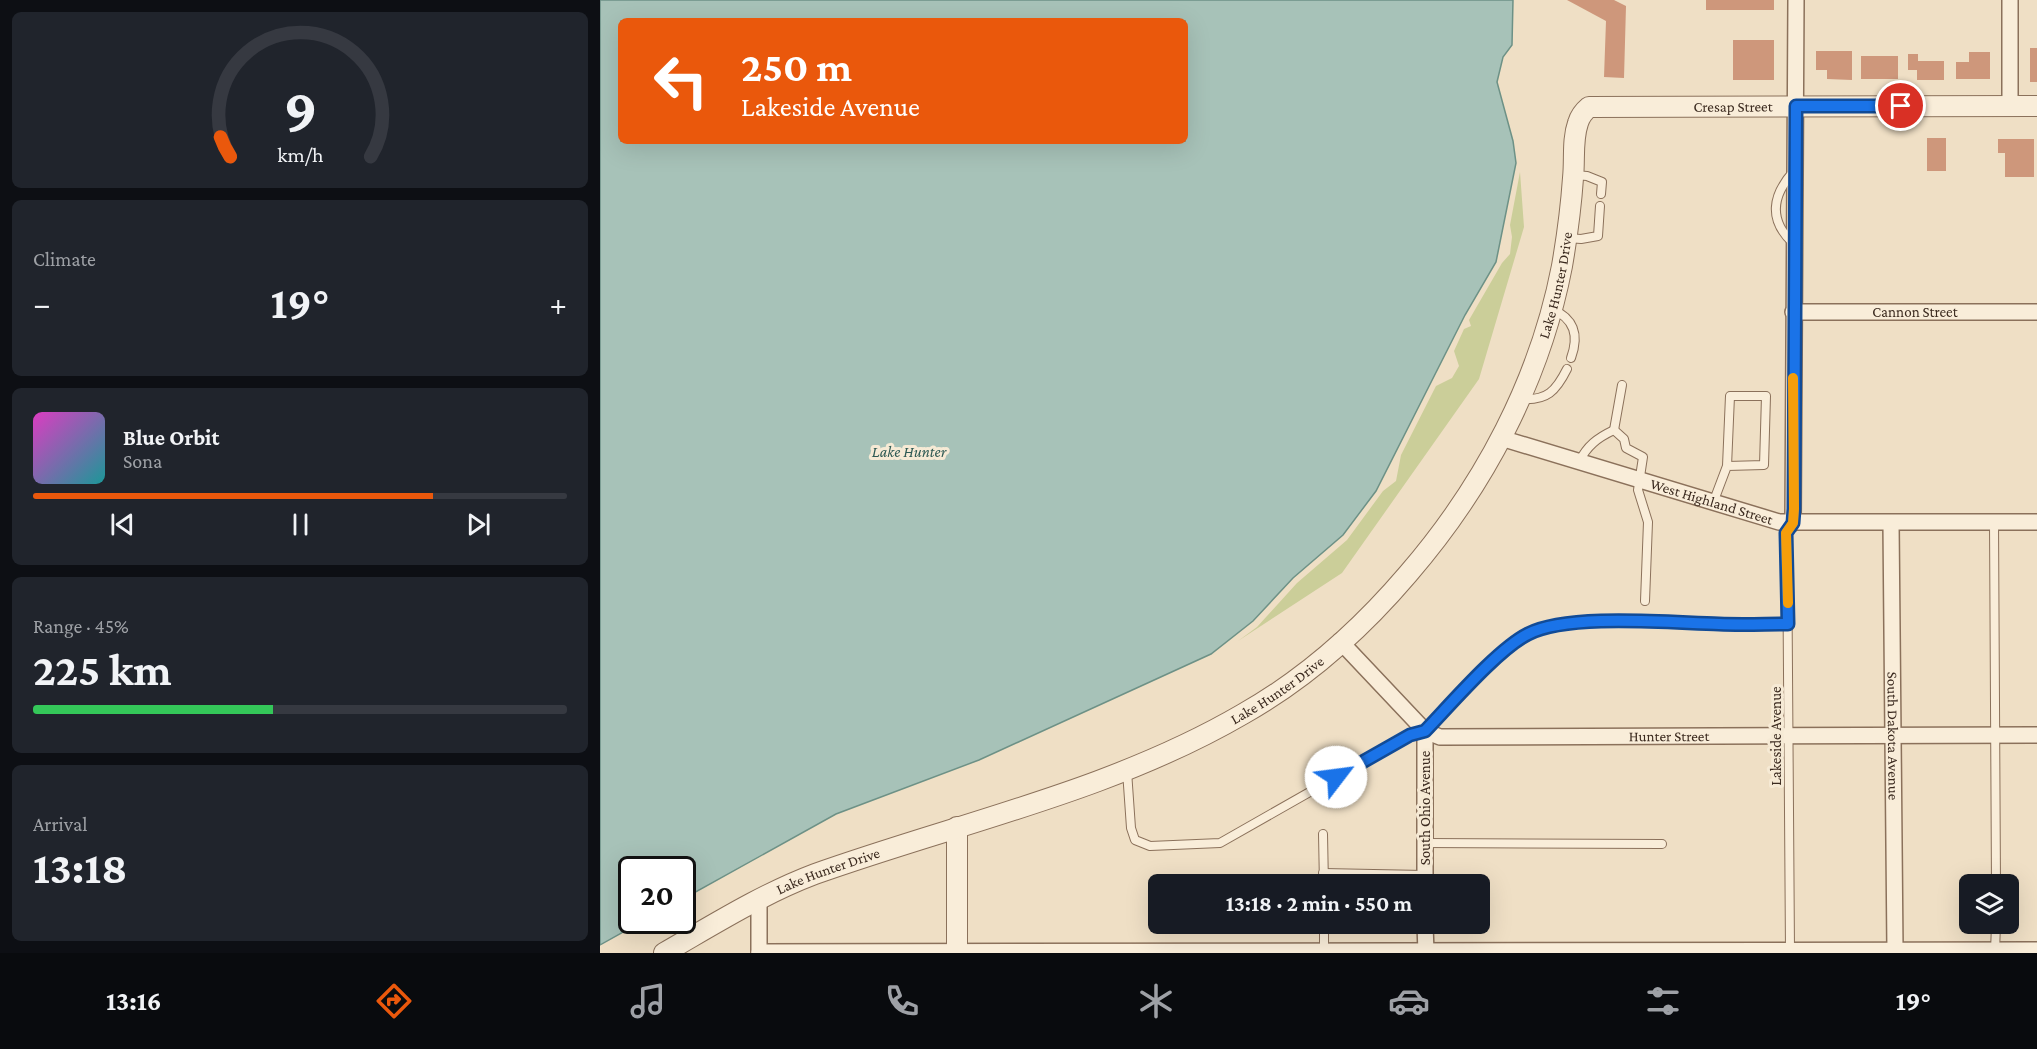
<!DOCTYPE html>
<meta charset="utf-8">
<style>
:root{--surface:#171b24;--page:#20242c;--text:#f1f3f6;--muted:#9ea1a6;--line:#363941;--accent:#ea580c}
body{margin:0;font-family:"Crimson Pro",serif;background:var(--page);color:var(--text);height:100vh;display:flex;flex-direction:column;font-size:22px;white-space:nowrap}
*{box-sizing:border-box;margin:0}
p{font-size:20px;color:var(--muted)}
.icon{flex:none;width:33px;height:33px;fill:none;stroke:currentColor;stroke-width:2;stroke-linecap:round;stroke-linejoin:round}
.map{position:relative;flex:1;overflow:hidden}
.side{display:flex;flex-direction:column;gap:12px;padding:12px;background:#0d0f14;width:600px}
.side>*{flex:none}
.banner{position:absolute;left:18px;top:18px;width:570px;height:126px;border-radius:9px;box-shadow:0 6px 24px #0002;background:#ea580c;color:#fff;overflow:hidden}
.tools{position:absolute;left:1359px;top:874px;display:grid;gap:12px}
.tools a{display:grid;place-items:center;width:60px;height:60px;border-radius:9px;background:var(--surface);box-shadow:0 6px 24px #0002;font-size:30px}
.speed{position:absolute;left:18px;top:856px;display:flex;gap:12px;font-size:30px;font-weight:700;text-align:center}
.speed>*{display:grid;place-content:center;width:78px;height:78px;border-radius:50%;background:var(--surface);box-shadow:0 6px 24px #0002;line-height:1}
.speed .limit{border:3px solid #111;border-radius:9px;background:#fff;color:#111}
.pin{position:absolute;display:grid;place-items:center;width:51px;height:51px;color:#fff;margin:-26px;border:3px solid #fff;border-radius:50%;box-shadow:0 2px 6px #0007}
.me{position:absolute;width:66px;margin:-33px;rotate:60deg;stroke-linejoin:round;filter:drop-shadow(0 0 4px #0008)}
.turn{display:flex;align-items:center;gap:21px;height:126px;padding:0 24px;font-size:27px}
.turn .icon{width:78px;height:78px;stroke-width:2.5}
.turn b{display:block;font-size:42px;line-height:51px}
.big{font-size:45px;font-weight:700;line-height:1.1}
.side .widget{flex:1;display:flex;flex-direction:column;justify-content:center;gap:9px;min-width:0;padding:0 21px;border-radius:9px;background:var(--page)}
.side .dial{align-items:center;gap:0}
.dial svg{height:156px;overflow:visible;fill:none;stroke:var(--line);stroke-width:7;stroke-linecap:round;text-anchor:middle}
.dial text{fill:var(--text);stroke:none}
.song{display:flex;align-items:center;gap:18px}
.cover{width:72px;height:72px;border-radius:9px;background:linear-gradient(135deg,hsl(310 70% 55%),hsl(180 70% 35%))}
.played{height:6px;border-radius:3px;background:linear-gradient(90deg,var(--accent) 75%,var(--line) 75%)}
.keys{display:flex;justify-content:space-around;direction:ltr}
.heat{display:flex;justify-content:space-between;align-items:center;font-size:33px;direction:ltr}
.charge{height:9px;border-radius:4px;background:linear-gradient(90deg,#34c759 45%,var(--line) 0)}
.trip{position:absolute;left:548px;top:874px;width:342px;height:60px;border-radius:9px;background:var(--surface);box-shadow:0 6px 24px #0002;font-weight:700;line-height:60px;text-align:center}
.tabs{display:flex;height:96px;justify-content:space-around;align-items:center;background:#090b0e;color:var(--muted)}
.tabs .icon{width:42px;height:42px}
.tabs .active{color:var(--accent)}
.tabs b{font-size:27px;color:var(--text)}
main{display:flex;flex:1;min-height:0}
.map>svg:first-child{display:block}
</style>
<main>
<section class="side">
<div class="widget dial"><svg viewBox="0 0 100 80">
<path d="M14 69A42 42 0 1 1 86 69"/>
<path d="M14 69A42 42 0 0 1 9 59" stroke="#ea580c"/>
<text x="50" y="56" font-size="32" font-weight="700">9</text>
<text x="50" y="72" font-size="11">km/h</text>
</svg></div>
<div class="widget"><p>Climate</p>
<div class="heat"><a>−</a><b class="big">19°</b><a>+</a></div>
</div>
<div class="widget">
<div class="song"><i class="cover"></i><div><b>Blue Orbit</b><p>Sona</p></div></div>
<div class="played"></div>
<div class="keys"><svg class="icon" aria-label="previous" viewBox="0 0 24 24"><path d="M18 5L8 12l10 7zM5 5v14"/></svg><svg class="icon" aria-label="pause" viewBox="0 0 24 24"><path d="M8 5v14M16 5v14"/></svg><svg class="icon" aria-label="next" viewBox="0 0 24 24"><path d="M6 5l10 7-10 7zM19 5v14"/></svg></div>
</div>
<div class="widget"><p>Range · 45%</p><b class="big">225 km</b><div class="charge"></div></div>
<div class="widget"><p>Arrival</p><b class="big">13:18</b></div>
</section>
<div class="map">
<svg width="1437" height="953" viewBox="0 0 1437 953">
<rect width="100%" height="100%" fill="#efdfc5"/>
<path fill="#cbce99" d="M 920,172 L 924,227 L 879,379 L 742,573 L 638,641 L 657,627 L 697,583 L 747,540 L 783,491 L 796,481 L 801,455 L 836,386 L 852,378 L 859,366 L 854,351 L 864,329 L 871,326 L 869,320 L 902,263 L 910,254 L 912,237 L 910,225 Z"/>
<path fill="#a7c2b8" stroke="#6d9186" stroke-width="1.5" fill-rule="evenodd" d="M 0,0 L 913,0 L 912,45 L 903,57 L 897,82 L 913,141 L 916,163 L 896,262 L 865,315 L 776,491 L 743,535 L 693,578 L 653,621 L 611,654 L 379,760 L 236,814 L 83,899 L 82,870 L 32,870 L 32,921 L 43,921 L 0,945 ZM 21,21 L 585,21 L 585,141 L 21,141 Z"/>
<g fill="#ce977b">
<path d="M 967,0 L 1014,0 L 1026,6 L 1024,78 L 1004,77 L 1006,21 Z"/>
<rect x="1106" y="0" width="68" height="10"/>
<rect x="1133" y="40" width="41" height="40"/>
<rect x="1430" y="48" width="7" height="34"/>
<path d="M 1216,51 L 1252,51 L 1252,80 L 1227,79 L 1227,70 L 1216,70 Z"/>
<path d="M 1369,52 L 1390,52 L 1390,79 L 1356,79 L 1356,62 L 1369,62 Z"/>
<path d="M 1308,54 L 1318,54 L 1318,61 L 1344,61 L 1344,80 L 1317,80 L 1317,70 L 1308,70 Z"/>
<rect x="1261" y="56" width="37" height="23"/>
<rect x="1327" y="138" width="19" height="33"/>
<path d="M 1398,139 L 1434,139 L 1434,177 L 1405,177 L 1405,153 L 1398,153 Z"/>
</g>
<g fill="none" stroke-linecap="round" stroke-linejoin="round">
<defs>
<g id="service">
<path d="M 975,175 L 987,176 L 1002,182 L 1001,194"/>
<path d="M 967,238 L 981,239 L 998,236 L 1000,206"/>
<path d="M 1193,243 C 1168,220 1172,195 1194,171"/>
<path d="M 952,309 C 975,319 979,336 971,358"/>
<path d="M 921,399 C 947,401 956,391 967,369"/>
<path d="M 1014,430 L 1024,439 L 1026,448 L 1043,457 L 1038,490 L 1048,522 L 1045,601"/>
<path d="M 1014,430 L 1022,385"/>
<path d="M 979,462 C 987,446 997,438 1014,430"/>
<path d="M 1113,503 L 1127,466 L 1130,396 L 1166,396 L 1164,465 L 1127,466"/>
<path d="M 1394,522 L 1396,885"/>
<path d="M 527,771 L 531,828 L 535,840 L 550,846 L 620,843 L 810,735 L 825,731 L 894,661 L 927,634 L 942,628 L 985,623 L 1052,621 L 1188,624"/>
<path d="M 723,834 L 724,885"/>
<path d="M 825,843 L 1062,844"/>
<path d="M 723,873 L 824,875"/>
<path d="M 724,924 L 724,952"/>
<path d="M 1190,950 L 1187,533 L 1193,523"/>
<path d="M 1395,952 L 1396,924"/>
</g>
<g id="minor">
<path d="M 1410,0 L 1410,106"/>
<path id="s1" d="M 1193,312 L 1437,312"/>
<path id="s2" d="M 901,438 L 1179,522 L 1437,522"/>
<path d="M 1193,523 L 1196,0"/>
<path id="s3" d="M 1291,523 L 1295,950"/>
<path id="s4" d="M 740,641 L 825,731 L 840,737 L 1437,735"/>
<path d="M 825,885 L 825,731"/>
<path d="M 159,899 L 159,953"/>
<path d="M 825,924 L 826,953"/>
<path d="M 159,952 L 1437,950"/>
</g>
<g id="tertiary">
<path d="M 357,827 L 357,953"/>
<path id="s5" d="M 64,953 C 113,925 162,894 215,874 C 358,823 511,791 643,714 C 705,679 762,628 808,574 C 884,486 940,380 962,266 C 967,237 971,207 973,178 C 975,160 972,140 978,123 C 980,116 983,112 989,107 L 1437,106"/>
</g>
</defs>
<use href="#service" stroke="#8b715b" stroke-width="10"/>
<use href="#minor" stroke="#8b715b" stroke-width="18"/>
<use href="#tertiary" stroke="#8b715b" stroke-width="22"/>
<use href="#service" stroke="#f9edd9" stroke-width="8"/>
<use href="#minor" stroke="#f9edd9" stroke-width="15"/>
<use href="#tertiary" stroke="#f9edd9" stroke-width="20"/>
</g>
<g fill="none" stroke-linecap="round" stroke-linejoin="round">
<defs>
<path id="route" d="M 736,777 L 810,735 L 825,731 C 850,705 898,649 928,634 C 969,613 1072,623 1119,624 C 1142,625 1165,624 1188,624 L 1186,533 L 1193,523 L 1194,509 L 1196,106 L 1301,106"/>
</defs>
<use href="#route" stroke="#114b97" stroke-width="15"/>
<use href="#route" stroke="#1a73e8" stroke-width="10"/>
<path stroke="#f59e0b" stroke-width="10" d="M 1188,603 L 1186,533 L 1193,523 L 1194,509 L 1193,378"/>
</g>
<g text-anchor="middle" stroke-width="6" stroke-linejoin="round" paint-order="stroke">
<g font-size="15" fill="#3b2a1f" stroke="#f6ead5">
<text dy="5" stroke="none"><textPath href="#s5" startOffset="1502">Cresap Street</textPath></text>
<text dy="5" stroke="none"><textPath href="#s5" startOffset="1174">Lake Hunter Drive</textPath></text>
<text dy="5" stroke="none"><textPath href="#s1" startOffset="122">Cannon Street</textPath></text>
<text dy="5" stroke="none"><textPath href="#s2" startOffset="220">West Highland Street</textPath></text>
<text dy="5" stroke="none"><textPath href="#s5" startOffset="670">Lake Hunter Drive</textPath></text>
<text dy="5" stroke="none"><textPath href="#s4" startOffset="369">Hunter Street</textPath></text>
<text transform="translate(1176 736) rotate(-90)" y="5">Lakeside Avenue</text>
<text dy="5" stroke="none"><textPath href="#s3" startOffset="213">South Dakota Avenue</textPath></text>
<text transform="translate(825 808) rotate(-90)" y="5">South Ohio Avenue</text>
<text dy="5" stroke="none"><textPath href="#s5" startOffset="184">Lake Hunter Drive</textPath></text>
</g>
<g font-size="16" font-style="italic" fill="#2e5a54" stroke="#f6ead5">
<text x="309" y="457">Lake Hunter</text>
</g>
</g>
</svg>
<div class="tools">
<a><svg class="icon" aria-label="layers" viewBox="0 0 24 24"><path d="M12 4l9 5-9 5-9-5zM3 14l9 5 9-5"/></svg></a>
</div>
<div class="speed"><div class="limit">20</div></div>
<div class="pin" style="left:1301px;top:106px;background:#d93025"><svg class="icon" aria-label="arrive" viewBox="0 0 24 24"><path d="M6 21V4h12l-3 4 3 4H6"/></svg></div>
<svg class="me" style="left:736px;top:777px" viewBox="-20 -20 40 40"><circle r="19" fill="#fff"/><path d="M0-13L10 11 0 6-10 11z" fill="#1a73e8"/></svg>
<div class="trip">13:18 · 2 min · 550 m</div>
<div class="banner">
<div class="turn"><svg class="icon" aria-label="left" viewBox="0 0 24 24"><path d="M17 20v-9H6M10 6l-5 5 5 5"/></svg><div><b>250 m</b>Lakeside Avenue</div></div>
</div>
</div>
</main>
<nav class="tabs">
<b>13:16</b>
<svg class="icon active" aria-label="directions" viewBox="0 0 24 24"><path d="M12 3l9 9-9 9-9-9zM9 14v-3h6M13 9l2 2-2 2"/></svg>
<svg class="icon" aria-label="music" viewBox="0 0 24 24"><path d="M9 18V5l10-2v13"/><circle cx="6" cy="18" r="3"/><circle cx="16" cy="16" r="3"/></svg>
<svg class="icon" aria-label="phone" viewBox="0 0 24 24"><path d="M5 4h4l2 5-3 2q2 4 5 5l2-3 5 2v4C11 20 4 13 5 4z"/></svg>
<svg class="icon" aria-label="climate" viewBox="0 0 24 24"><path d="M12 3v18M4 7l16 10M4 17L20 7"/></svg>
<svg class="icon" aria-label="car" viewBox="0 0 24 24"><path d="M5 17H2v-5l4-1 3-4h7l3 4 3 1v5h-3M9 17h6M6 11h13"/><circle cx="7" cy="17" r="2"/><circle cx="17" cy="17" r="2"/></svg>
<svg class="icon" aria-label="filters" viewBox="0 0 24 24"><path d="M4 7h16M4 17h16"/><circle cx="9" cy="7" r="2"/><circle cx="15" cy="17" r="2"/></svg>
<b>19°</b>
</nav>
